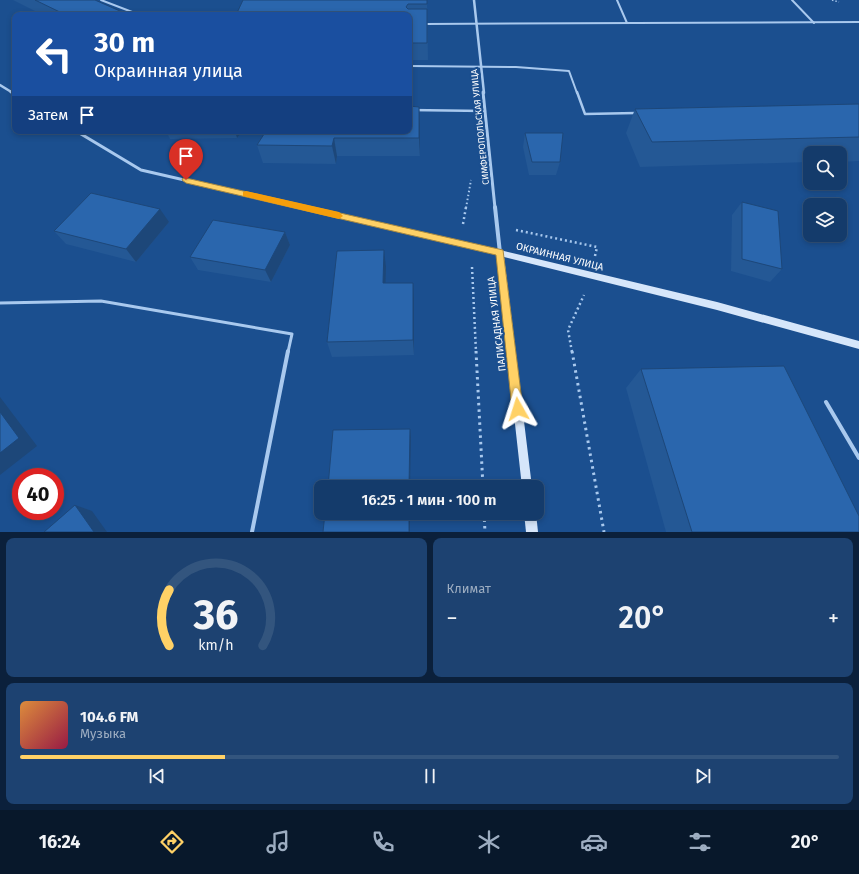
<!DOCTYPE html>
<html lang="ru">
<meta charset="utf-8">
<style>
:root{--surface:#143b6b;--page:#1d4271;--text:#f1f3f6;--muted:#9dadc1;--line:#33557e;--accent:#ffd166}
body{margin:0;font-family:"Fira Sans",sans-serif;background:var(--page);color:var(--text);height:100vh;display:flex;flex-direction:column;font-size:15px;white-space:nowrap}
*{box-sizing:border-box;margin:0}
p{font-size:13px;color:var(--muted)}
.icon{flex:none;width:22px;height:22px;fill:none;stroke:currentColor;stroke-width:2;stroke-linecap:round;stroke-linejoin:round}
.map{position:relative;height:532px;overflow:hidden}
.drawer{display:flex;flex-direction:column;gap:6px;padding:6px;background:#0b203b;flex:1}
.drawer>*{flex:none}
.banner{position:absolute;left:12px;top:12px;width:400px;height:122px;border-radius:8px;box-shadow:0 2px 6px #0003,0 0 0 1px var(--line);background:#1a4fa0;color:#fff;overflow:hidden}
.buttons{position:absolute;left:803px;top:146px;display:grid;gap:8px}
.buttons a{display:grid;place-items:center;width:44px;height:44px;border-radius:8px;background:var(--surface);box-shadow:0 2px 6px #0003,0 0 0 1px var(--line);font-size:20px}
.speed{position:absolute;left:12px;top:468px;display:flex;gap:8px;font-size:20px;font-weight:700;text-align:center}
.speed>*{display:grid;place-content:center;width:52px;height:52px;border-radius:50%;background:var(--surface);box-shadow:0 2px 6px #0003,0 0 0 1px var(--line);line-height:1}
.speed .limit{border:6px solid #d22;background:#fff;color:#111}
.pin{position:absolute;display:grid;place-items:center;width:34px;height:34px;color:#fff;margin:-41px -17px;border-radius:50% 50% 50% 0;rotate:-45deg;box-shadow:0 0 4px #0007}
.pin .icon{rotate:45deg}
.me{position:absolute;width:44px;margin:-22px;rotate:354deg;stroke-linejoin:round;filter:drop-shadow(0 0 3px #0008)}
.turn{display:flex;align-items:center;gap:14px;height:84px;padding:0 16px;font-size:18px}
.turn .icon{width:52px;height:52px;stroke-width:2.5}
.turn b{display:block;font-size:28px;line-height:34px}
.then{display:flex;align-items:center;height:38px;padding:0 16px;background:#0003;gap:8px;font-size:15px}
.big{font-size:30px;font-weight:600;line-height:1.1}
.drawer .tile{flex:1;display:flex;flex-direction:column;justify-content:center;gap:6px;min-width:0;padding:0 14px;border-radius:8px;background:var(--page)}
.drawer .dial{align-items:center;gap:0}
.dial svg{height:104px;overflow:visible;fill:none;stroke:var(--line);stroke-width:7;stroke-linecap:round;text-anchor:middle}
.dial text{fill:var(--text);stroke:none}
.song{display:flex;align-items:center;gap:12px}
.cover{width:48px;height:48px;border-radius:6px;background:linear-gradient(135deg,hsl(30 70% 55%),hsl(340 70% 35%))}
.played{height:4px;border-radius:2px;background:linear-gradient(90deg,var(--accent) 25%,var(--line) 25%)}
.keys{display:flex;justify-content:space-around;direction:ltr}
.heat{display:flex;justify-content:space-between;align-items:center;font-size:22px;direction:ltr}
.drawer .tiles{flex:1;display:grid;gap:6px;grid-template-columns:1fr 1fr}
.tile:last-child{grid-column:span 2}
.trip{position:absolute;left:314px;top:480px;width:230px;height:40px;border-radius:8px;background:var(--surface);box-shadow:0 2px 6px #0003,0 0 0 1px var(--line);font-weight:600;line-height:40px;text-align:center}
.menu{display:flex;height:64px;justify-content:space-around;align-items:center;background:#08182b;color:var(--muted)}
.menu .icon{width:28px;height:28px}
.menu .active{color:var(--accent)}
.menu b{font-size:18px;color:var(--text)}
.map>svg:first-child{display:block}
</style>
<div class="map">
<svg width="859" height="532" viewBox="0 0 859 532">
<rect width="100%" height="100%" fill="#1b4f8f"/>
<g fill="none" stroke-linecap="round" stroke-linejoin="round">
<path stroke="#a9c9ee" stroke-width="1.5" stroke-dasharray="1.5 2" stroke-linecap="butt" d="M 832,0 L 839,2"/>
<path stroke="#a9c9ee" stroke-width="2" stroke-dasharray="1.5 2.5" stroke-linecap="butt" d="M 466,208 L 471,180"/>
<g stroke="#a9c9ee" stroke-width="2.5" stroke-dasharray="2 3" stroke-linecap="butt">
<path d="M 463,224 L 466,207"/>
<path d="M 516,230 L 597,247 L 595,256"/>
<path d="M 472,267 L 476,352"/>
<path d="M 572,352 L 568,330 L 584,295"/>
</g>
<g stroke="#a9c9ee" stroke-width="3" stroke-dasharray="2.5 4" stroke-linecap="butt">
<path d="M 476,351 L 483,487"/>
<path d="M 572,351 L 604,532"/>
<path d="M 484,513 L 485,532"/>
</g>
<g stroke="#a9c9ee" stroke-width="2">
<path d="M 101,0 L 140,15"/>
<path d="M 617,0 L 627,23"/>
<path d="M 792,0 L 814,23"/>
<path d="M 425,24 L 859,22"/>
<path d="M 409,66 L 516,67 L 569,71 L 577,93"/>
</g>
<g stroke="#a9c9ee" stroke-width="2.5">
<path d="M 577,92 L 585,114 L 636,113"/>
<path d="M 409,110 L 485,111"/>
</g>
<path stroke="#a9c9ee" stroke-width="3" d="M 0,303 L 101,301 L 292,334 L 288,352"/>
<g stroke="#a9c9ee" stroke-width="4">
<path d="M 826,402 L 859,458"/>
<path d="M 252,532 L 288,351"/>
</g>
<g stroke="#a9c9ee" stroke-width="2.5">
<path d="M 474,0 L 484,93"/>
<path d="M 0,85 L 13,93"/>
</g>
<g stroke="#a9c9ee" stroke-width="3">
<path d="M 11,92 L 15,94"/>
<path d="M 483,92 L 495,208"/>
<path d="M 76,131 L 141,170 L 306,208"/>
</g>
<path stroke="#a9c9ee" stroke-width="4" d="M 302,207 L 500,253 L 495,207"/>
<g fill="#d6e6fa" fill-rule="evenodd">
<path d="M 500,250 L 717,302 L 859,341 L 859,349 L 717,310 L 504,257 L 532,487 L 522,487 L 496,253 L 497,251 Z"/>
<path d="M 524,513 L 536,513 L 538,532 L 526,532 Z"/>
</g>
</g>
<g fill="#245895">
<path d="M 13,0 L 95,0 L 129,15 L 43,15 Z"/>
<path d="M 243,0 L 427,0 L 428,60 L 409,60 L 409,15 Z"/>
<path d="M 859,104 L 859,161 L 840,162 L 840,153 L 810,153 L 810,162 L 640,167 L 626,133 L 635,109 Z"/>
<path d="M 419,107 L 420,156 L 337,156 L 336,164 L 263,163 L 257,145 Z"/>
<path d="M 166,131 L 243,131 L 237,138 L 170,139 Z"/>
<path d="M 525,133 L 560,162 L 556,175 L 529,175 L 523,147 Z"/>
<path d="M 742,202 L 782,269 L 770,282 L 731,271 L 732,215 Z"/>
<path d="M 169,222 L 136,262 L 66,244 L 54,231 Z"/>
<path d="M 285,232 L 290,245 L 271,282 L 198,270 L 190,257 Z"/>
<path d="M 386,267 L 385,283 L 414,299 L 414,355 L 332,357 L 327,342 Z"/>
<path d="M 641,369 L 859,532 L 666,532 L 626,388 Z"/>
</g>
<g fill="#1d4779">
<path d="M 419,107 L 420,125 L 420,156 L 419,138 Z"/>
<path d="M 235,131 L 243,131 L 237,138 Z"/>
<path d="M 334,138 L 337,156 L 336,164 L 332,146 Z"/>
<path d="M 160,209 L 169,222 L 136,262 L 126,249 Z"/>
<path d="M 285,232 L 290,245 L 271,282 L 265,270 Z"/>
<path d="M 384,250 L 386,267 L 385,300 L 383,283 Z"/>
<path d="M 413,283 L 414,299 L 414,355 L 413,340 Z"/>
<path d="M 0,397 L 37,446 L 0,475 Z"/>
<path d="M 410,429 L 411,438 L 410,487 L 409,487 Z"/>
<path d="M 75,505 L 92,511 L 107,532 L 94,532 Z"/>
<rect x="409" y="513" width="1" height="19"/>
</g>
<g fill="#2a66ad" stroke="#1d4779">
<path d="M 35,0 L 95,0 L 129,15 L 66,15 Z"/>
<path d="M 243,0 L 427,0 L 427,4 L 408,4 L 406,7 L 408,9 L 427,9 L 427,43 L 409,43 L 409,15 L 236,15 Z"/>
<path d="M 859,104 L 859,137 L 652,142 L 635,109 Z"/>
<path d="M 409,106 L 419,107 L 419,138 L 334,138 L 332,146 L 257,145 L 266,131 L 409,131 Z"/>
<path d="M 525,133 L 563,133 L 560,162 L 532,162 Z"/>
<path d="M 91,193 L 160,209 L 126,249 L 54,231 Z"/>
<path d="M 742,202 L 778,211 L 782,269 L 742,259 Z"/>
<path d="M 213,220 L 285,232 L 265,270 L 190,257 Z"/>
<path d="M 384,250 L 383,283 L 413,283 L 413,340 L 327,342 L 337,251 Z"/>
<path d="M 784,366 L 859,516 L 859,532 L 692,532 L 641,369 Z"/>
<path d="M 0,412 L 19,438 L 0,453 Z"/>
<path d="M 410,429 L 409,487 L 328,487 L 333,430 Z"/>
<path d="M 75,505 L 94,532 L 44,532 Z"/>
<path d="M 325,513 L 409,513 L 409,532 L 323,532 Z"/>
</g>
<path fill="#ffd166" stroke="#a68842" d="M 183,178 L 186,178 L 503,250 L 523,409 L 522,413 L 518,414 L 514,413 L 512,409 L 496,255 L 186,183 L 182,180 Z"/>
<path fill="#f59e0b" d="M 246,191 L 339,212 L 343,216 L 339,219 L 243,196 L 243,192 Z"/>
<g text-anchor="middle" stroke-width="4" stroke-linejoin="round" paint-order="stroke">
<g font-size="9" fill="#fff" stroke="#1b4f8f">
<text transform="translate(480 127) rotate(-96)" y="3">СИМФЕРОПОЛЬСКАЯ УЛИЦА</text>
</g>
<g font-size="10" fill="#fff" stroke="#1b4f8f">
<text transform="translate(560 256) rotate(14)" y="4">ОКРАИННАЯ УЛИЦА</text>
<text transform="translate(496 324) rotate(-97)" y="4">ПАЛИСАДНАЯ УЛИЦА</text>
</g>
</g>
</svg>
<div class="buttons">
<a><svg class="icon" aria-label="search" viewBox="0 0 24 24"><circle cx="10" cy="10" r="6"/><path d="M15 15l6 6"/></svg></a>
<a><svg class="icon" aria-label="layers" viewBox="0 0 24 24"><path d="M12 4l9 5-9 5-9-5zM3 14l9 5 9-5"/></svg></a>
</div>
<div class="speed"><div class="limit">40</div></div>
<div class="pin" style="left:186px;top:180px;background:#d93025"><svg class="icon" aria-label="arrive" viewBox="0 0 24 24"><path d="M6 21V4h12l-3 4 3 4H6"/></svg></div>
<svg class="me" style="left:518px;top:409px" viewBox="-20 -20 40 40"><path d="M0-17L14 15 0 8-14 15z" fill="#ffd166" stroke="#fff" stroke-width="4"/></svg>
<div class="trip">16:25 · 1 мин · 100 m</div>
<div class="banner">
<div class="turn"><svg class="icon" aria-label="left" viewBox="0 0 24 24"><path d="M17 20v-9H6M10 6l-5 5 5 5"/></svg><div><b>30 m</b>Окраинная улица</div></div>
<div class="then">Затем<svg class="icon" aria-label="arrive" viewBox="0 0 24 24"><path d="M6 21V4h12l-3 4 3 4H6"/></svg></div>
</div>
</div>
<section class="drawer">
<div class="tiles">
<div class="tile dial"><svg viewBox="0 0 100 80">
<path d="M14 69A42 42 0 1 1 86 69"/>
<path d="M14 69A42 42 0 0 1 14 26" stroke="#ffd166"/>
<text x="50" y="56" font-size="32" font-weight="700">36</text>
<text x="50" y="72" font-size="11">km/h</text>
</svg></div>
<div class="tile"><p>Климат</p>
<div class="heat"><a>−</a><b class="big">20°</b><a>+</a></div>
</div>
<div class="tile">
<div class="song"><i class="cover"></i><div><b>104.6 FM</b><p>Музыка</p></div></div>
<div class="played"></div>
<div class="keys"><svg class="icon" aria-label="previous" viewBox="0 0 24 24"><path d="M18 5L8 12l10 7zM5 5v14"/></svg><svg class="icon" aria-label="pause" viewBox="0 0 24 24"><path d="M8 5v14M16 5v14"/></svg><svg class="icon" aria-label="next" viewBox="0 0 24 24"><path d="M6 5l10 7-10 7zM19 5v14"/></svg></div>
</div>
</div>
</section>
<nav class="menu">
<b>16:24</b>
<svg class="icon active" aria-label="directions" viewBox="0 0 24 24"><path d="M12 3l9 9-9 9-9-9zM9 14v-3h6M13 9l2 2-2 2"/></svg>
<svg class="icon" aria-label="music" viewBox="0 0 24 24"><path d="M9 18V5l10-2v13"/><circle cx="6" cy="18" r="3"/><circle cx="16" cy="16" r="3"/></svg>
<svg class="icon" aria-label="phone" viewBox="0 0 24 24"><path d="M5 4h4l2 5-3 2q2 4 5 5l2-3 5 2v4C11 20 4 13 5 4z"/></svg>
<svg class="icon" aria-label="climate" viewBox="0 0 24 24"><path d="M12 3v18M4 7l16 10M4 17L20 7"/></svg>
<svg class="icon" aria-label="car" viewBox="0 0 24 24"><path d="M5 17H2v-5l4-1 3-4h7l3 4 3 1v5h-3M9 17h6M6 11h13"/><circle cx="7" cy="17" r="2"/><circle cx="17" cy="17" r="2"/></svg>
<svg class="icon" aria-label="filters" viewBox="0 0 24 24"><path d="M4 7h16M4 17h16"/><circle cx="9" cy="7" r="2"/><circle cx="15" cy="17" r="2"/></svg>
<b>20°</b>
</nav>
